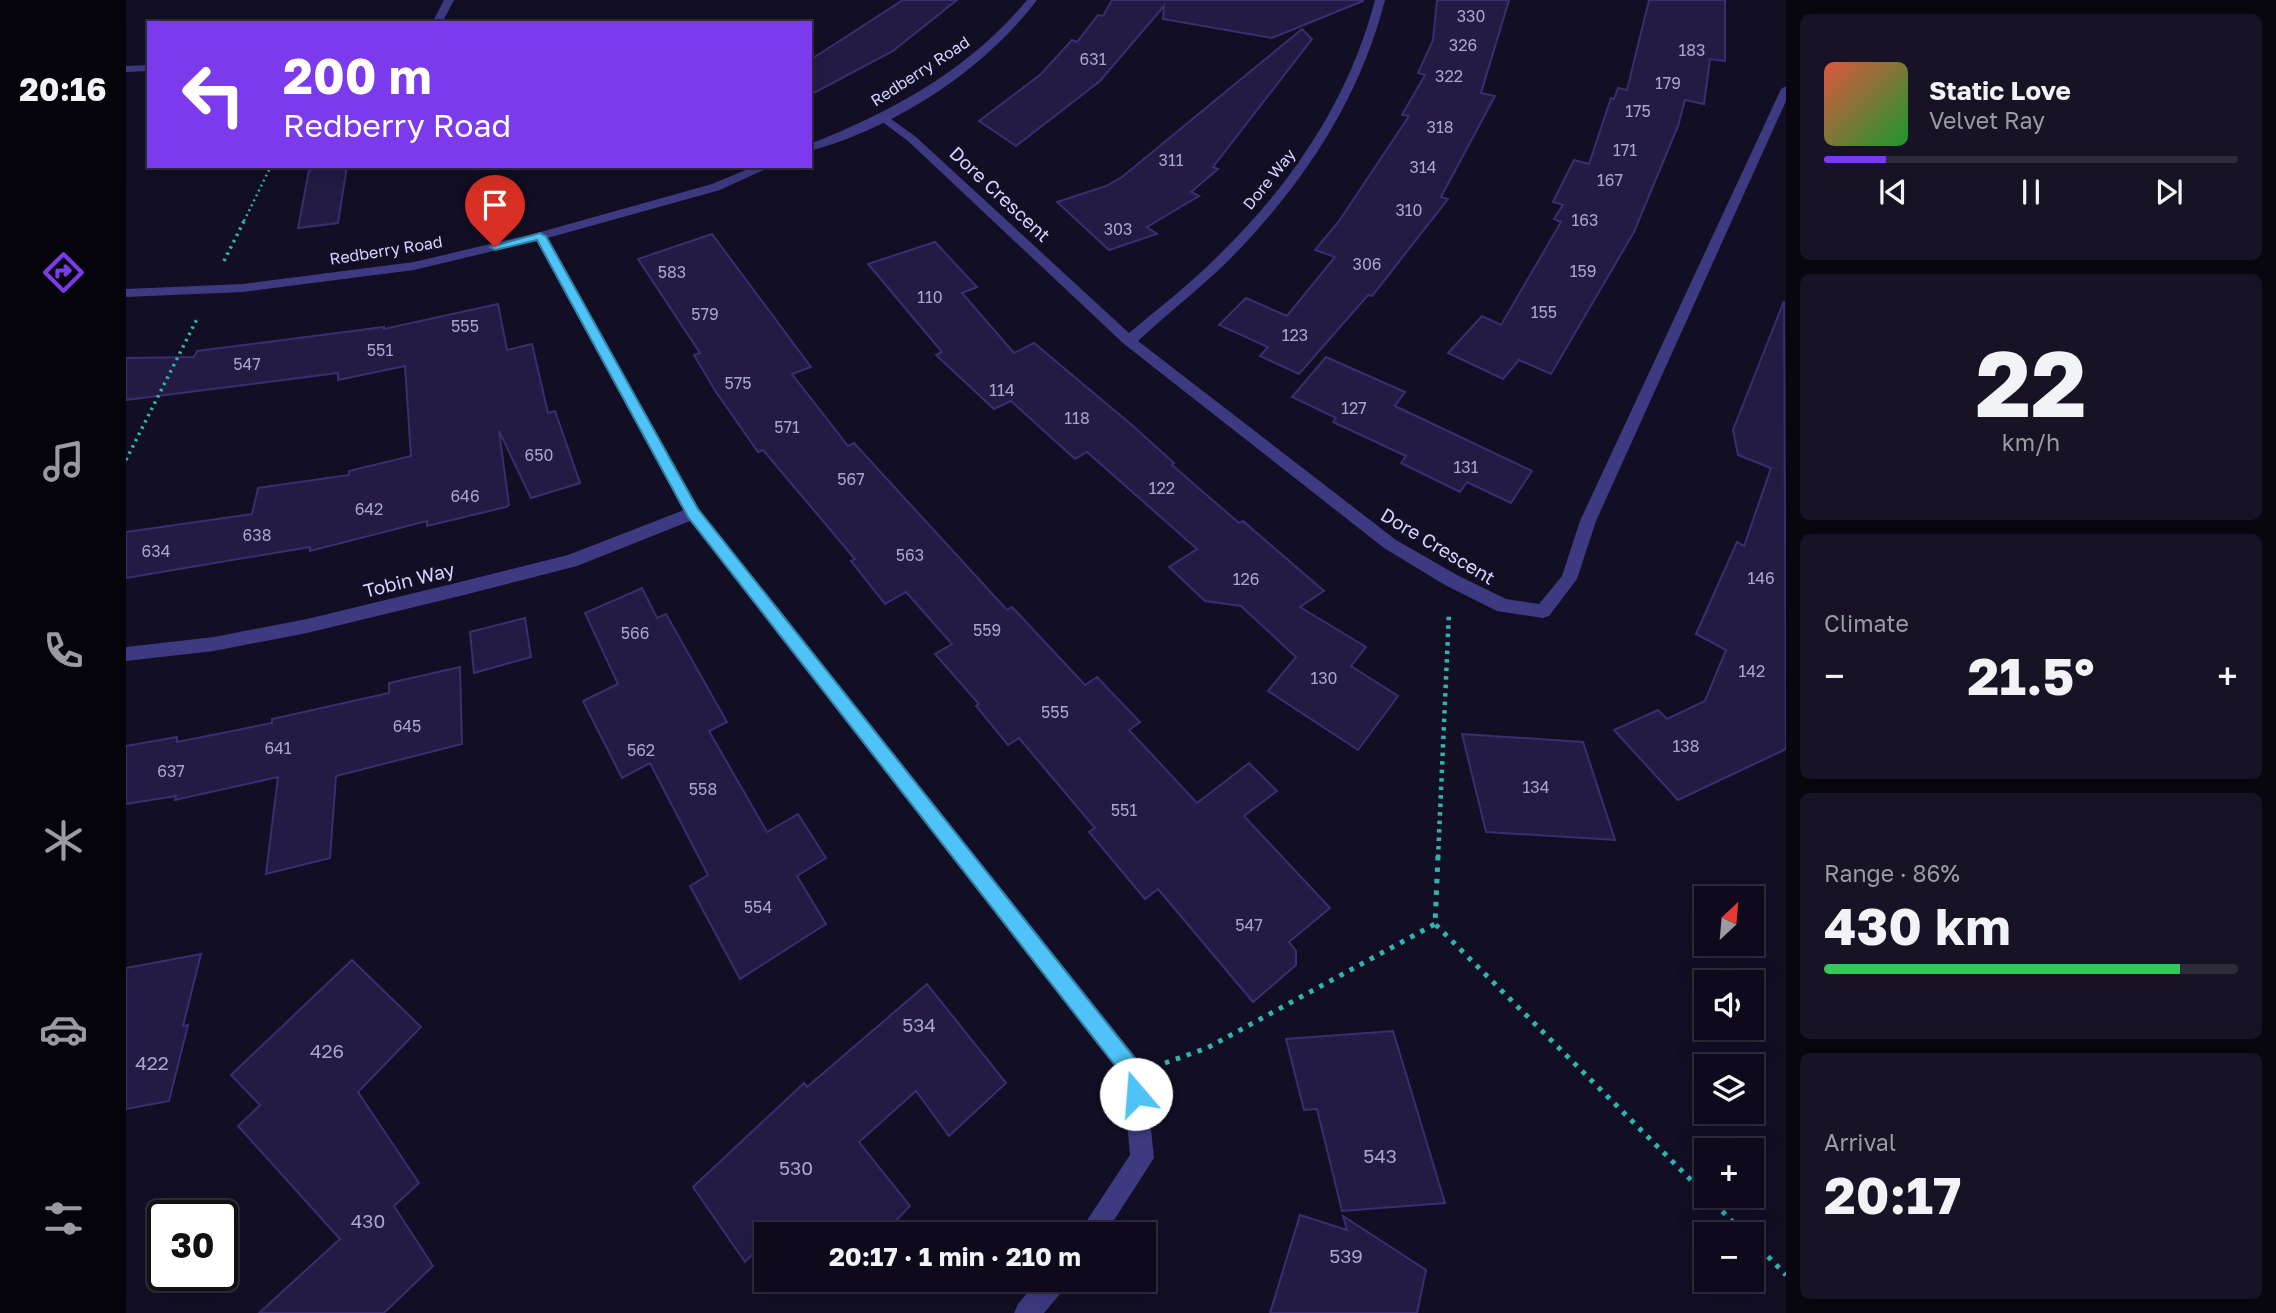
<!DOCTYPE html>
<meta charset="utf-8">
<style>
:root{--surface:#0e0a1b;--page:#171324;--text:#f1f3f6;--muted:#9b9aa3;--line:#2e2b3a;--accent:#7c3aed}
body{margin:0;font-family:"Golos Text",sans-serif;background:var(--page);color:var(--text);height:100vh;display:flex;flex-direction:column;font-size:26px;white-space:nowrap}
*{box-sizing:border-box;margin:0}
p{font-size:23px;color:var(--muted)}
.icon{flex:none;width:38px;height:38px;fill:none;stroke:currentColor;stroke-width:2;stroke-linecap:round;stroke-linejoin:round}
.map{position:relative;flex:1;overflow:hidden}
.drawer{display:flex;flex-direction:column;gap:14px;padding:14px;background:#08060f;width:490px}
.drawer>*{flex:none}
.top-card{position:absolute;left:21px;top:21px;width:665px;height:147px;border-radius:0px;box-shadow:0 7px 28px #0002,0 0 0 2px var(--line);background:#7c3aed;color:#fff;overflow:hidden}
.needle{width:46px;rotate:26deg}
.fabs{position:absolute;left:1568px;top:886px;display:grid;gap:14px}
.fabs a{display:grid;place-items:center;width:70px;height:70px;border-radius:0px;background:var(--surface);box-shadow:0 7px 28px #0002,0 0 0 2px var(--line);font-size:35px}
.speed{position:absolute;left:21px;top:1200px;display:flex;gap:14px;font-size:35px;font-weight:700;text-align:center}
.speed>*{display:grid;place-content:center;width:91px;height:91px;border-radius:50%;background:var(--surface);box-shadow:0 7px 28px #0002,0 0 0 2px var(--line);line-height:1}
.speed .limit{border:4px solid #111;border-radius:10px;background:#fff;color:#111}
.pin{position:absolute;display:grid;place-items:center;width:60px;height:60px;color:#fff;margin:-72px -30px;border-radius:50% 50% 50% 0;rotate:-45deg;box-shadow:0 0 7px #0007}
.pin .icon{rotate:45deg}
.me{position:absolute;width:77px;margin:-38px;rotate:342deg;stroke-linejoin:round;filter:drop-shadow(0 0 5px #0008)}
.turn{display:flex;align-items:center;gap:24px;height:147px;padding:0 21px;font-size:32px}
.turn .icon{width:91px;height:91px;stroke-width:2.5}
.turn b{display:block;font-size:49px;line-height:60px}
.big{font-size:52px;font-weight:700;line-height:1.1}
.drawer .card{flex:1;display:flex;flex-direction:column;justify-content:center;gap:10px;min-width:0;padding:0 24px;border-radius:10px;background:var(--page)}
.drawer .dial{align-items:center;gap:0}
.dial b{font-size:91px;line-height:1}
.song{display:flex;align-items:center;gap:21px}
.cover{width:84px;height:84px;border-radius:10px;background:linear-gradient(135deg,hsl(10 70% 55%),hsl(130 70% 35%))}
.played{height:7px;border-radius:4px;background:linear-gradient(90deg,var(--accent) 15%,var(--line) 15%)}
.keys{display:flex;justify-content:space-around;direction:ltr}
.heat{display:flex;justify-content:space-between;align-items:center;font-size:38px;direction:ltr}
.charge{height:10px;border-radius:5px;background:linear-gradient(90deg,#34c759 86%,var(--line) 0)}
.trip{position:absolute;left:628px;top:1222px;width:402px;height:70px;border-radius:0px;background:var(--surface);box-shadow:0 7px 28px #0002,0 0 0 2px var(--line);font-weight:700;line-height:70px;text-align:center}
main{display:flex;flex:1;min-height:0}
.dock{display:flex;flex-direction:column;width:126px;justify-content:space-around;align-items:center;background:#06040b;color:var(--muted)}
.dock .icon{width:49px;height:49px}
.dock .selected{color:var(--accent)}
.dock b{font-size:32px;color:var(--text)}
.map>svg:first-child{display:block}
</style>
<main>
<nav class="dock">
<b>20:16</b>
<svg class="icon selected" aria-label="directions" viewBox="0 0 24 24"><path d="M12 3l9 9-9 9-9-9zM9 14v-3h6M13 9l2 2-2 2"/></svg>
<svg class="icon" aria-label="music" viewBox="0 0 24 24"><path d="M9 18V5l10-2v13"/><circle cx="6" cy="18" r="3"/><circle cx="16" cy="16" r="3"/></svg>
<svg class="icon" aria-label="phone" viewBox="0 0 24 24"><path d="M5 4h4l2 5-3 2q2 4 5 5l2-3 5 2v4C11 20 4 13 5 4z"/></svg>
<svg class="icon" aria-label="climate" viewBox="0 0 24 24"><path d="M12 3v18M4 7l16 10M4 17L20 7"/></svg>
<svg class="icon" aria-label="car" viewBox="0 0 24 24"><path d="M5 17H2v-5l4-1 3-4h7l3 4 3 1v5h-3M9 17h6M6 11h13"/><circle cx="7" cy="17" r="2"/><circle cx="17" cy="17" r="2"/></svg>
<svg class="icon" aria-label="filters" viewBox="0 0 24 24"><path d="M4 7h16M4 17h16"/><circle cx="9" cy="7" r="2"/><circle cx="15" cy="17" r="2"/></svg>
</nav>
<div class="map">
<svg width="1660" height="1313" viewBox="0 0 1660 1313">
<rect width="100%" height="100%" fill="#120e24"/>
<g fill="#231b44" stroke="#3b2d70" stroke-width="2">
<path d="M 777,0 L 831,0 L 767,51 L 684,95 L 684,60 Z"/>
<path d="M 986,0 L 1237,0 L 1237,1 L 1146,38 L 1037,19 L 1038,6 L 974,81 L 890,146 L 853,121 L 915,74 L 946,40 L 951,42 L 972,15 L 977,16 Z"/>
<path d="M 1311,0 L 1383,0 L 1355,93 L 1369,96 L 1315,197 L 1322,199 L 1246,296 L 1242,295 L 1173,374 L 1134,356 L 1142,347 L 1093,325 L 1120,298 L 1161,316 L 1209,257 L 1189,250 L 1213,221 L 1283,116 L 1276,115 L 1299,75 L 1292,73 L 1307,40 Z"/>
<path d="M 1523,0 L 1599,0 L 1599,61 L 1584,59 L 1578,104 L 1559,100 L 1552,126 L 1508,232 L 1425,374 L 1393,360 L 1377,379 L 1322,353 L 1356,316 L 1375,325 L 1435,222 L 1428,219 L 1437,205 L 1427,202 L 1448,160 L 1463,164 L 1485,98 L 1488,99 L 1492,88 L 1501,90 Z"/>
<path d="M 1176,29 L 1186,39 L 1087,167 L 1092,169 L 1065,192 L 1073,196 L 1021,227 L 1031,234 L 983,250 L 931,202 L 980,186 L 996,177 Z"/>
<path d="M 207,166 L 221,166 L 212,223 L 172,228 L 183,170 Z"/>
<path d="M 586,234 L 685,367 L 666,374 L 722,446 L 728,443 L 881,610 L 886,607 L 959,685 L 971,677 L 1014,722 L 1003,730 L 1071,803 L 1123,763 L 1151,791 L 1118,816 L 1204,908 L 1163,942 L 1170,951 L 1170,965 L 1127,1002 L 1032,889 L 1019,899 L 963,832 L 969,828 L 893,738 L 882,745 L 850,706 L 853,704 L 809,654 L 826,644 L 780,592 L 759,604 L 725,561 L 729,559 L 637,450 L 632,452 L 590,392 L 568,355 L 574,353 L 512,259 Z"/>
<path d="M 809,242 L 851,287 L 836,293 L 888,353 L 908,343 L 1007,426 L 1048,463 L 1046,465 L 1113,523 L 1117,521 L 1198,591 L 1174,607 L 1240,647 L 1225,666 L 1272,696 L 1232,750 L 1142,691 L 1170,657 L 1115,606 L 1079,601 L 1043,567 L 1071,549 L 961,452 L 949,459 L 885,401 L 868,409 L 810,355 L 816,352 L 742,264 Z"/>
<path d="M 1658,301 L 1660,749 L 1552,800 L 1488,730 L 1532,710 L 1541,719 L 1579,701 L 1600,650 L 1570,634 L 1611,542 L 1618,546 L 1645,468 L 1612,455 L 1607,430 Z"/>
<path d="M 372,304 L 381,350 L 406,344 L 422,413 L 429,411 L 454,483 L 405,498 L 373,431 L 383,505 L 380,507 L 301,526 L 301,521 L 184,551 L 184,547 L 0,578 L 0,532 L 126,514 L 132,488 L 223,475 L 223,471 L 285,456 L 279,366 L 212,380 L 212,373 L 0,400 L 0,358 L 68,357 L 71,351 L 258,327 L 258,329 Z"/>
<path d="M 1200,357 L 1279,392 L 1269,406 L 1406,471 L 1385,503 L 1341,482 L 1334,492 L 1275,463 L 1280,456 L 1207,422 L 1210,418 L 1166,397 Z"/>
<path d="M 516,588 L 531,618 L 540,614 L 601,722 L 583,731 L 641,832 L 672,814 L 700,858 L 671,876 L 700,924 L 614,979 L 564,886 L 582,875 L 524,763 L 496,778 L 457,701 L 492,684 L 459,613 Z"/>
<path d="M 399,618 L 405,657 L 348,673 L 344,632 Z"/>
<path d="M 334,667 L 336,744 L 210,776 L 204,858 L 140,874 L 152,777 L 49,800 L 50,796 L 0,804 L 0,746 L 51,737 L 51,742 L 146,723 L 146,719 L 263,693 L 263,683 Z"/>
<path d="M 1336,734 L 1457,742 L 1489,840 L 1360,832 Z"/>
<path d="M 75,954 L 57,1026 L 62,1025 L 43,1101 L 0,1109 L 0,968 Z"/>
<path d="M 226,960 L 295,1027 L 232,1092 L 293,1183 L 268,1206 L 307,1266 L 258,1313 L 133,1313 L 214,1239 L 112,1126 L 134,1105 L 105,1075 Z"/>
<path d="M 801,984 L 880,1083 L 823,1136 L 790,1091 L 733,1142 L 784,1206 L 757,1234 L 670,1234 L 661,1221 L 648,1234 L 640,1234 L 640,1241 L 619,1262 L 567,1187 L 678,1083 L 681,1087 Z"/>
<path d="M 1267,1031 L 1319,1203 L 1216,1211 L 1191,1109 L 1178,1110 L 1160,1039 Z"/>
<path d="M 1174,1215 L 1221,1230 L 1217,1216 L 1300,1270 L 1291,1313 L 1144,1313 Z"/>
</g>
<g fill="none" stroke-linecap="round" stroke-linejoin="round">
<path stroke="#30b4ad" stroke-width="2.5" stroke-dasharray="2 3.5" stroke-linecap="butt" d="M 118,221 L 145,166"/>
<g stroke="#30b4ad" stroke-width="3.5" stroke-dasharray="2.5 4.5" stroke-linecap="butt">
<path d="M 98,261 L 119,219"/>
<path d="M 0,460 L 72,317"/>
</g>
<path stroke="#30b4ad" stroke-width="4.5" stroke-dasharray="3.5 5" stroke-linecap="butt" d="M 1312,858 L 1323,612"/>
<g stroke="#30b4ad" stroke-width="5" stroke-dasharray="4.5 7" stroke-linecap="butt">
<path d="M 1312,856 L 1309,924 L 1580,1195"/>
<path d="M 1039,1063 L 1081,1048 L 1309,924"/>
<path d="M 1580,1195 L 1619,1234"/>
<path d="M 1626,1240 L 1660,1275"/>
</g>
<g fill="#3d3a82" fill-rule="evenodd">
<path d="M 318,0 L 328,0 L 316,23 L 306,23 Z"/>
<path d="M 1249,0 L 1259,0 C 1233,102 1174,189 1100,263 C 1072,290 1041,314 1012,341 L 1270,540 L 1331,575 L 1380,599 L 1413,604 L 1436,576 L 1454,521 L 1655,89 L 1660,86 L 1660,101 L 1470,521 L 1451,579 L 1423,616 L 1417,618 L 1371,611 L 1319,585 L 1258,548 L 998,344 L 782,141 L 751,118 L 761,116 L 790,137 L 1003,333 C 1033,308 1064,284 1092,256 C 1165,185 1223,100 1249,0 Z"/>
<path d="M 23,65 L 23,71 L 0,72 L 0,66 Z"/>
<path d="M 414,232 L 420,236 L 573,509 L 1016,1065 L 1019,1073 L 1028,1158 L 979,1234 L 952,1234 L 1004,1155 L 997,1077 L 564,521 L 451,566 L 338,595 L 181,633 L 88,651 L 0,661 L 0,647 L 88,637 L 181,619 L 338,581 L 442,555 L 558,510 L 408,236 Z"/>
<path d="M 913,1279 L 942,1279 L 939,1288 L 918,1313 L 888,1313 L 892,1304 Z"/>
</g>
<g fill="#3d3a82" fill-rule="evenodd">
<path d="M 901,0 L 911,0 C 857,71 770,127 684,151 L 684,144 C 767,111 843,70 901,0 Z"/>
<path d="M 629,166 L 646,166 L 594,190 L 418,239 L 288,270 L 117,292 L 0,297 L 0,289 L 117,284 L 288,262 L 411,233 L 586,184 Z"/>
</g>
</g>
<path fill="#4fc3f7" stroke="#337fa1" stroke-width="2" d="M 414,233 L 420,236 L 572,509 L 1015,1066 L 1020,1094 L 1017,1102 L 1010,1105 L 1002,1102 L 998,1077 L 562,517 L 411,240 L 369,250 L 364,247 Z"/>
<g text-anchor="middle" stroke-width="7" stroke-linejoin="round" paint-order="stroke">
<g font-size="16" fill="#aaa4d0">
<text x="1345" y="22">330</text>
<text x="1337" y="51">326</text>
<text x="1566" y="56">183</text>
<text x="967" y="65">631</text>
<text x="1323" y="82">322</text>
<text x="1542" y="89">179</text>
<text x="1512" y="117">175</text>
<text x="1314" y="133">318</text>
<text x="1499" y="156">171</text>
<text x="1045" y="166">311</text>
<text x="1297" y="173">314</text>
<text x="1484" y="186">167</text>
<text x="1283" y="216">310</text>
<text x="1459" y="226">163</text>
<text x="992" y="235">303</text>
<text x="1241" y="270">306</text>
<text x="1457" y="277">159</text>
<text x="546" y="278">583</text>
<text x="804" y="303">110</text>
<text x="1418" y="318">155</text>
<text x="579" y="320">579</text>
<text x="339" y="332">555</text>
<text x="1169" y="341">123</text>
<text x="254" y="356">551</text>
<text x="121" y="370">547</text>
<text x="612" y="389">575</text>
<text x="876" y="396">114</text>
<text x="1228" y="414">127</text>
<text x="951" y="424">118</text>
<text x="661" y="433">571</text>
<text x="413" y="461">650</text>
<text x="1340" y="473">131</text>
<text x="725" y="485">567</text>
<text x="1036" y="494">122</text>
<text x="339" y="502">646</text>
<text x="243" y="515">642</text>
<text x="131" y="541">638</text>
<text x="30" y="557">634</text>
<text x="784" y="561">563</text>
<text x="1635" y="584">146</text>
<text x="1120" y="585">126</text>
<text x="861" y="636">559</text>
<text x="509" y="639">566</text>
<text x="1626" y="677">142</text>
<text x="1198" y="684">130</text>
<text x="929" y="718">555</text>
<text x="281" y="732">645</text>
<text x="1560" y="752">138</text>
<text x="152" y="754">641</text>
<text x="515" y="756">562</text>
<text x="45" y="777">637</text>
<text x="1410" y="793">134</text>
<text x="577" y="795">558</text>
<text x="998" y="816">551</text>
<text x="632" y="913">554</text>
<text x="1123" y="931">547</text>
</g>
<g font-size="16" fill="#d7d2ff" stroke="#120e24">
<text transform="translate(794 71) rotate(-33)" y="6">Redberry Road</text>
<text transform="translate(1143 179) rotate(-51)" y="6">Dore Way</text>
<text transform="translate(260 250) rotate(-9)" y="6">Redberry Road</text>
</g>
<g font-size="19" fill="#d7d2ff" stroke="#120e24">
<text transform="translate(874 194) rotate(43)" y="7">Dore Crescent</text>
<text transform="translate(1312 546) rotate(31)" y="7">Dore Crescent</text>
<text transform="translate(283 580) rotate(-14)" y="7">Tobin Way</text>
</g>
<g font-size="19" fill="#aaa4d0">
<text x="793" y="1032">534</text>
<text x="201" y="1058">426</text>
<text x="26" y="1070">422</text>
<text x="1254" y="1163">543</text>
<text x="670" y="1175">530</text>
<text x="242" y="1228">430</text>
<text x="1220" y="1263">539</text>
</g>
</g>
</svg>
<div class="fabs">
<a><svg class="needle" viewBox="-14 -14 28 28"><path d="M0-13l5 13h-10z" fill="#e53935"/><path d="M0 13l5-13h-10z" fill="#9b9aa3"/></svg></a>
<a><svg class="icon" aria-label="sound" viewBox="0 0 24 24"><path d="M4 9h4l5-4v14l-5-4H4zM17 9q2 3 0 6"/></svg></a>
<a><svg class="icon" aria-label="layers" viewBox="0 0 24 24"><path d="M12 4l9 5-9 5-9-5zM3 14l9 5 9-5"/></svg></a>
<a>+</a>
<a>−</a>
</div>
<div class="speed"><div class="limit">30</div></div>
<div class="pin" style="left:369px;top:247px;background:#d93025"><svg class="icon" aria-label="arrive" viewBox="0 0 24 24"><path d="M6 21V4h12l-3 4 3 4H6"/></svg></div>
<svg class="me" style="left:1010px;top:1094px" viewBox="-20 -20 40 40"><circle r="19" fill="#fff"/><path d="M0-13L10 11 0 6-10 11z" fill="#4fc3f7"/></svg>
<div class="trip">20:17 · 1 min · 210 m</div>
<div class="top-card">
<div class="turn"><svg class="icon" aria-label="left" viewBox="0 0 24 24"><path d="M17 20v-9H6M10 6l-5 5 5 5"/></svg><div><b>200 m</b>Redberry Road</div></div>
</div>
</div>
<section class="drawer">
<div class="card">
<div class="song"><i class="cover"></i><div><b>Static Love</b><p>Velvet Ray</p></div></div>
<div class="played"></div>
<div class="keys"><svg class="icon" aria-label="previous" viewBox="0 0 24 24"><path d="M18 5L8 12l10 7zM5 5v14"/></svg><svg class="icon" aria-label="pause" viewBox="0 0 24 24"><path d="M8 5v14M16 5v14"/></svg><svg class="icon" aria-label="next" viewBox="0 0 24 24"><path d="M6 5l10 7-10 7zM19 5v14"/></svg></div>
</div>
<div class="card dial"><b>22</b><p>km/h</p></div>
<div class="card"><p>Climate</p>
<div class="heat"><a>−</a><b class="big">21.5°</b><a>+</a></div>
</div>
<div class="card"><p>Range · 86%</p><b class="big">430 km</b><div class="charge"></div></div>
<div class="card"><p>Arrival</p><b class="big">20:17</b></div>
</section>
</main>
